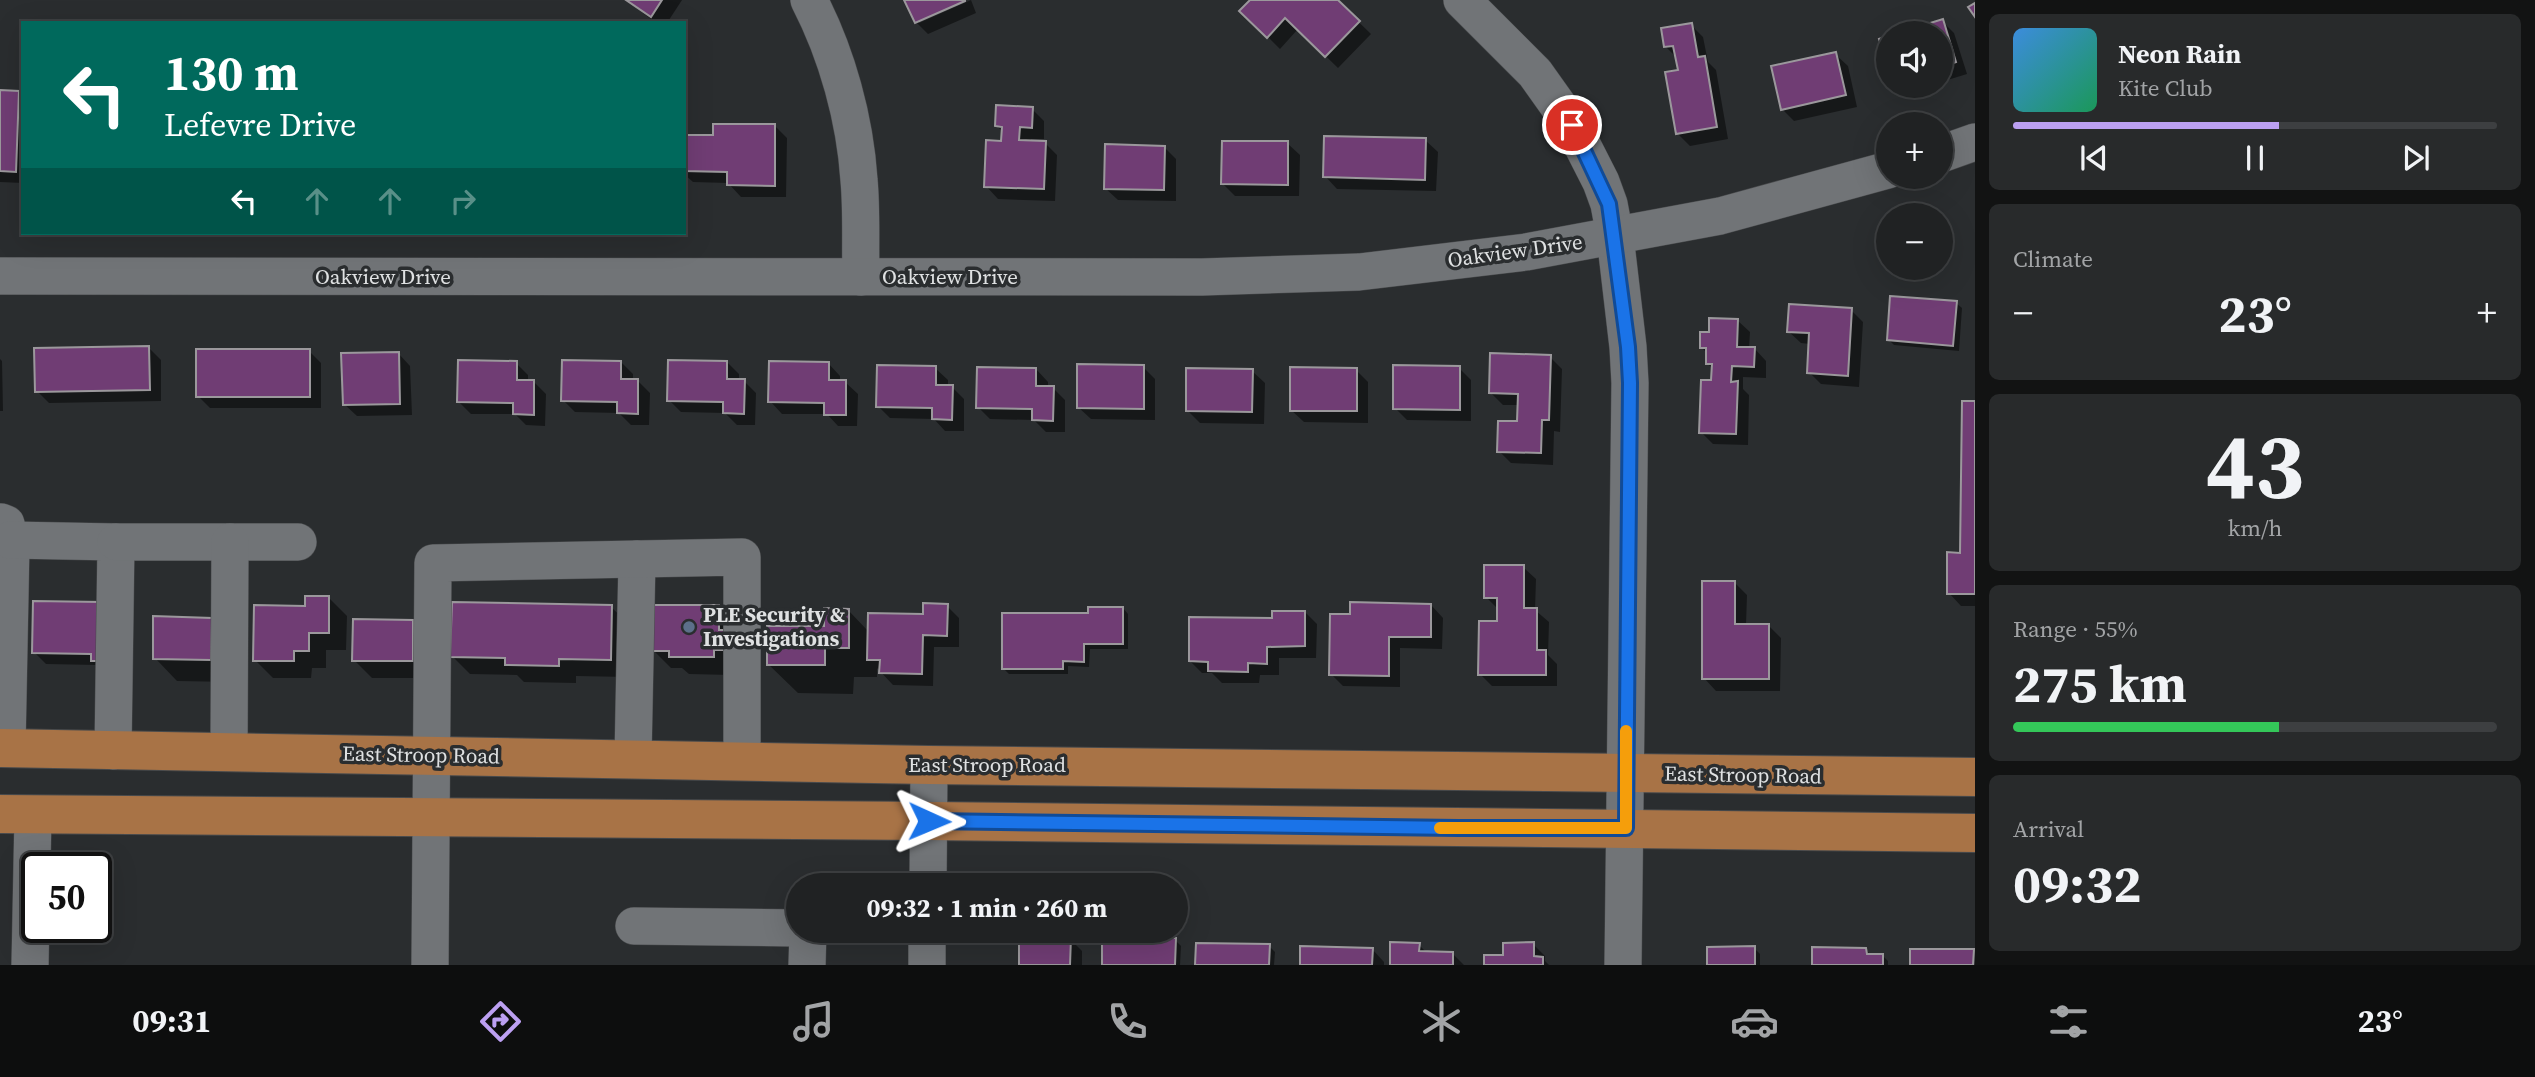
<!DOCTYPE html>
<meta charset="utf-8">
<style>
:root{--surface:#202223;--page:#282a2b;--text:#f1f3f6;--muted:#a2a4a6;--line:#3d3f41;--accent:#bca0f2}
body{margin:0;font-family:"Source Serif 4",serif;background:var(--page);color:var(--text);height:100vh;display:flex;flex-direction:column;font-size:26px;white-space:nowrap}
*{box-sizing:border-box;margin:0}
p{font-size:23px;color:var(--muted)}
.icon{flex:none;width:38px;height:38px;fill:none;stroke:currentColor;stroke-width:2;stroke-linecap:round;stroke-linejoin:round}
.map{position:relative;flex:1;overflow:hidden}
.details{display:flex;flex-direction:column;gap:14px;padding:14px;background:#121313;width:560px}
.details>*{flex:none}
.guide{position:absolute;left:21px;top:21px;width:665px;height:214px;border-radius:0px;box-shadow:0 7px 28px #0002,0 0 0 2px var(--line);background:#00695c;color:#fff;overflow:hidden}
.controls{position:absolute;left:1876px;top:21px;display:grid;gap:14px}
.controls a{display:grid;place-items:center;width:77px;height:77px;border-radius:50%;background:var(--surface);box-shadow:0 7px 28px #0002,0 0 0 2px var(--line);font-size:35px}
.speed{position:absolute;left:21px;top:852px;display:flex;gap:14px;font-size:35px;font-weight:700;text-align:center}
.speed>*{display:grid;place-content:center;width:91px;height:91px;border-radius:50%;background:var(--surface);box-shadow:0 7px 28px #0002,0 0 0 2px var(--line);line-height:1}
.speed .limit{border:4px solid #111;border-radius:10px;background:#fff;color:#111}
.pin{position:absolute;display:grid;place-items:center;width:60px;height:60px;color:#fff;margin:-30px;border:4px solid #fff;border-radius:50%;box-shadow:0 2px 7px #0007}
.me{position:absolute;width:77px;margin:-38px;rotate:91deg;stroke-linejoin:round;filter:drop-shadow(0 0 5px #0008)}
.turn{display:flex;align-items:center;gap:24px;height:147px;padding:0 28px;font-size:32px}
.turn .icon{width:91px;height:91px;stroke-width:2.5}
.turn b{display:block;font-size:49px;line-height:60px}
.lanes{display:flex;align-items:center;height:66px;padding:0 28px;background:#0003;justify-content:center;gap:35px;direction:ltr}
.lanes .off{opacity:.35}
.big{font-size:52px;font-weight:700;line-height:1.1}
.details .widget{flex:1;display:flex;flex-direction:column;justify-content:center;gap:10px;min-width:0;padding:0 24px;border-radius:10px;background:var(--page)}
.details .dial{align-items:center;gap:0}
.dial b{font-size:91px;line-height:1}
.song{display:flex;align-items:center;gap:21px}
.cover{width:84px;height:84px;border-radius:10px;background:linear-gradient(135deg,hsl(210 70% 55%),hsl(150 70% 35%))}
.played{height:7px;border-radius:4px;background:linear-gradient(90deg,var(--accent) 55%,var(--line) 55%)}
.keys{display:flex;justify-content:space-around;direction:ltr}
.heat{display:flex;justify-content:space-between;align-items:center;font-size:38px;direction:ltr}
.charge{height:10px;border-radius:5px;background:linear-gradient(90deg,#34c759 55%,var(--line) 0)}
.trip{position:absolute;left:786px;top:873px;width:402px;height:70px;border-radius:35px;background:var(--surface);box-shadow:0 7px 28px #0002,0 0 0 2px var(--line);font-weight:700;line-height:70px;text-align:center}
.dock{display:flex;height:112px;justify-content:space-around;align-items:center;background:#0d0e0e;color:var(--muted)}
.dock .icon{width:49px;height:49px}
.dock .current{color:var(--accent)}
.dock b{font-size:32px;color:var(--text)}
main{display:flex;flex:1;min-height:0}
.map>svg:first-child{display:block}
</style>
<main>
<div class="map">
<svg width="1975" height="965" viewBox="0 0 1975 965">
<rect width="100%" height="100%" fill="#2a2d2f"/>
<g fill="#0007">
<path d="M 626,0 L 682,0 L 667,23 L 656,23 Z"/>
<path d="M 906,0 L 963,0 L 919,20 L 919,23 L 971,0 L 976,13 L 928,34 L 916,22 Z"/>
<path d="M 1253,0 L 1336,0 L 1371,34 L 1338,68 L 1298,29 L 1280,49 L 1242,11 Z"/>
<path d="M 1942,21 L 1954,33 L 1967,74 L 1941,82 L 1941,33 L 1904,33 Z"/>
<path d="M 1691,25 L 1703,37 L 1708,62 L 1716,70 L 1728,139 L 1690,146 L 1677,133 L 1680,72 L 1677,58 L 1666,47 Z"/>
<path d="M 1835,54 L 1848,66 L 1857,107 L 1794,121 L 1782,109 Z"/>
<path d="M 1899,86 L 1929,86 L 1906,93 Z"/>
<path d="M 0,92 L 18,92 L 23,97 L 23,183 L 0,182 Z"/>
<path d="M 1032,109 L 1044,121 L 1044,139 L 1031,139 L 1031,142 L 1045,143 L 1057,155 L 1055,201 L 998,199 L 986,186 L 1003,142 L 1003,132 L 997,126 Z"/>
<path d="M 775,126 L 787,138 L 786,197 L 741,197 L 728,183 L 693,182 L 684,174 L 684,137 L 715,137 Z"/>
<path d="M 1425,140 L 1438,152 L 1436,191 L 1337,189 L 1325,176 Z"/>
<path d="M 1287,143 L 1300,155 L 1299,196 L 1235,196 L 1223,184 Z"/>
<path d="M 1164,147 L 1176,159 L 1176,201 L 1118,200 L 1105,188 Z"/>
<path d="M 1956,303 L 1962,308 L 1959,351 L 1894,345 L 1889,340 Z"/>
<path d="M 1851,310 L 1863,322 L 1859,387 L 1821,384 L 1809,372 L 1810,344 L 1801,343 L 1788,331 Z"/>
<path d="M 1737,320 L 1750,332 L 1749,348 L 1754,348 L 1766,361 L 1766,378 L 1743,377 L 1743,389 L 1749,395 L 1748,445 L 1713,444 L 1701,432 L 1713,382 L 1713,369 L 1707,363 L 1708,354 L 1701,347 L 1710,334 Z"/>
<path d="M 149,348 L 161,360 L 161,401 L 49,403 L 37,391 Z"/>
<path d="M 309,351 L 321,363 L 321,408 L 210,408 L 198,396 Z"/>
<path d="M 398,353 L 410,366 L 412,415 L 357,416 L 344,404 Z"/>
<path d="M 1550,357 L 1562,369 L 1560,432 L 1554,431 L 1553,465 L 1511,463 L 1499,451 L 1519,423 L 1519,405 L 1503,405 L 1490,392 Z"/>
<path d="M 0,359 L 2,361 L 3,411 L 0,411 Z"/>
<path d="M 621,362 L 633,374 L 633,381 L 638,381 L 650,393 L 649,425 L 631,425 L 619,413 L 575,412 L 563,400 Z"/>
<path d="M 727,362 L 739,374 L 739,381 L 744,381 L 756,393 L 755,425 L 737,425 L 725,413 L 681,412 L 669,400 Z"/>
<path d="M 516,363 L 528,375 L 528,382 L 534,382 L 546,394 L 545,426 L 526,425 L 515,414 L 471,414 L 459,402 Z"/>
<path d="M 828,363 L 840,376 L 840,382 L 845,382 L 858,394 L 857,426 L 838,426 L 827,414 L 782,414 L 770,401 Z"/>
<path d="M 1143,367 L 1155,379 L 1155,420 L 1091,419 L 1078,407 Z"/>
<path d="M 935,368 L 948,380 L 948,387 L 952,387 L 964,399 L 964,431 L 945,431 L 934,419 L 890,418 L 878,406 Z"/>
<path d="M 1459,368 L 1471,380 L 1471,421 L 1407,420 L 1395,408 Z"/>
<path d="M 1036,369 L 1048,382 L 1048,388 L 1053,388 L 1065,400 L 1065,432 L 1046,432 L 1034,420 L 990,419 L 978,407 Z"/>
<path d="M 1356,370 L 1368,382 L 1368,423 L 1304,422 L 1291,410 Z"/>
<path d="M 1252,371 L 1265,383 L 1264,424 L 1200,423 L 1188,411 Z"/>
<path d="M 1975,403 L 1975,606 L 1961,606 L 1949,593 L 1962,555 Z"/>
<path d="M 1523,567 L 1536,579 L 1535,610 L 1549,622 L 1548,655 L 1557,664 L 1557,686 L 1492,686 L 1480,674 L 1498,622 L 1498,609 L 1486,597 Z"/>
<path d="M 1735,583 L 1747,595 L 1746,625 L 1768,625 L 1781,638 L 1780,691 L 1716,691 L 1704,678 Z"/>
<path d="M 329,598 L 347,616 L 346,650 L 326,650 L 326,668 L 312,668 L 311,678 L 273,678 L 255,660 L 307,608 Z"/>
<path d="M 1431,605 L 1443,618 L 1442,649 L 1400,648 L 1400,687 L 1343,686 L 1331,674 L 1352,616 Z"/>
<path d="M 718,606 L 736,624 L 731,675 L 689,674 L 682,668 L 671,668 L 653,650 Z"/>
<path d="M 947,606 L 959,618 L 959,647 L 934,647 L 933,686 L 893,685 L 877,668 L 877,677 L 854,677 L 853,694 L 798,693 L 768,664 L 826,628 L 848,610 L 869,632 L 924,616 Z"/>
<path d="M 611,607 L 629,624 L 628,677 L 576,676 L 576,683 L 524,682 L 517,675 L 470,674 L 452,656 Z"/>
<path d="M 1123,608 L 1128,614 L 1128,649 L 1090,649 L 1089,667 L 1068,666 L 1068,674 L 1009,674 L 1003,668 L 1089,615 Z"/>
<path d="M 1305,612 L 1317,624 L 1316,658 L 1279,658 L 1279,675 L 1260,675 L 1259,683 L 1222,683 L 1212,673 L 1202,673 L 1190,661 L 1274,619 Z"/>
<path d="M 211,619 L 233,682 L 177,681 L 155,658 Z"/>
<path d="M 413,621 L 430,639 L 430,678 L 372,678 L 354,660 Z"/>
<path d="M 113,630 L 97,665 L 46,664 L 34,652 Z"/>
<path d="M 1070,939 L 1082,951 L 1082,965 L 1021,965 Z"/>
<path d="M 1175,940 L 1181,946 L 1180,965 L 1103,965 Z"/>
<path d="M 1533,944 L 1545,956 L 1545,961 L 1549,965 L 1485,965 Z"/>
<path d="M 1419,945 L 1427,953 L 1452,953 L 1464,965 L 1392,965 Z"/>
<path d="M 1269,946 L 1275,952 L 1274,965 L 1197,965 Z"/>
<path d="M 1754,948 L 1760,954 L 1760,965 L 1709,965 Z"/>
<path d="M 1372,949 L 1384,962 L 1384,965 L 1301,965 Z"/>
<path d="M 1866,950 L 1872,956 L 1883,956 L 1888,961 L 1888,965 L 1814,965 Z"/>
</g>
<g fill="#703d74" stroke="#9b989c" stroke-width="2">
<path d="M 626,0 L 662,0 L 651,17 Z"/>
<path d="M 904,0 L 965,0 L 965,1 L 915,23 Z"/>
<path d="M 1250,0 L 1338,0 L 1360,21 L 1325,57 L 1285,18 L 1267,38 L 1239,11 Z"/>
<path d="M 1975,3 L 1975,17 L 1968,7 Z"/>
<path d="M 1943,19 L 1956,62 L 1941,67 L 1941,33 L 1898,33 Z"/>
<path d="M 1692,23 L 1698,57 L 1705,56 L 1717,127 L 1676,134 L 1665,72 L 1678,70 L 1673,46 L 1664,47 L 1661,28 Z"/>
<path d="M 1888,36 L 1888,69 L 1879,39 Z"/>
<path d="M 1836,52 L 1846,95 L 1781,110 L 1771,66 Z"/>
<path d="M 0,90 L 19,91 L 16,172 L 0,171 Z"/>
<path d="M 996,105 L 1033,107 L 1032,128 L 1020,127 L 1019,140 L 1046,141 L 1044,189 L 984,187 L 986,140 L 1001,141 L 1002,127 L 995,126 Z"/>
<path d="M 713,124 L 775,124 L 775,186 L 727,185 L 727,172 L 684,171 L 684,135 L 713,135 Z"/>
<path d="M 1324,136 L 1426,138 L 1425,180 L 1323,177 Z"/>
<path d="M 1222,141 L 1288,141 L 1288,185 L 1221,184 Z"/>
<path d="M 1105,144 L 1165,146 L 1164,190 L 1104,189 Z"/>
<path d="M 1890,296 L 1957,301 L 1953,346 L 1887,340 Z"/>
<path d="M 1789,304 L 1852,308 L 1848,376 L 1807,373 L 1809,333 L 1787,332 Z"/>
<path d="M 1709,318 L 1738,319 L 1737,347 L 1755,347 L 1754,367 L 1732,366 L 1731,382 L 1738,381 L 1736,434 L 1699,433 L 1701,380 L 1711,380 L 1712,364 L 1706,364 L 1706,348 L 1700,348 L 1700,332 L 1709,332 Z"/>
<path d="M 149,346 L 150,390 L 35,392 L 34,348 Z"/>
<rect x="196" y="349" width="114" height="48"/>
<path d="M 399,352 L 400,404 L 343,405 L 341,353 Z"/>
<path d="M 1490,353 L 1551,355 L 1549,420 L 1542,420 L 1541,453 L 1497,452 L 1498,421 L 1517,421 L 1518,394 L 1489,393 Z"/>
<path d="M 458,360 L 517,361 L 517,380 L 534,380 L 534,415 L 513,414 L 513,403 L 457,402 Z"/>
<path d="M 562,360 L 621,361 L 621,379 L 638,379 L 638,414 L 617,413 L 617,402 L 561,401 Z"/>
<path d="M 668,360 L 727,361 L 727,379 L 745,379 L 744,414 L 723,413 L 723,402 L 667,401 Z"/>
<path d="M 769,361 L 829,362 L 829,380 L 846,380 L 846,415 L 824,415 L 824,403 L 768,402 Z"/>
<path d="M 1077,364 L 1144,365 L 1144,409 L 1077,408 Z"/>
<path d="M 877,365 L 936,366 L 936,385 L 953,385 L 952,420 L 932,419 L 932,408 L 876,407 Z"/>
<path d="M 1393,365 L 1460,366 L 1460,410 L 1393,409 Z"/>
<path d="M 977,367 L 1036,368 L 1036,386 L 1054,386 L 1053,421 L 1032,420 L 1032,409 L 976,408 Z"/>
<path d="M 1290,367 L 1357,368 L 1357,411 L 1290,411 Z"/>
<path d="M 1186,368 L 1253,369 L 1252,412 L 1186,411 Z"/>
<path d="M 1962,401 L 1975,401 L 1975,594 L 1947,594 L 1947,552 L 1960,553 Z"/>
<path d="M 1484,565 L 1524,565 L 1524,608 L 1537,608 L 1537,650 L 1546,650 L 1546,675 L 1478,675 L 1479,621 L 1497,621 L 1497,598 L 1484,598 Z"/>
<path d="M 1702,581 L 1735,581 L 1735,624 L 1769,624 L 1769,679 L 1702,679 Z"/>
<path d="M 305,596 L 329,596 L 329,633 L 309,633 L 309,651 L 294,651 L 294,661 L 253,661 L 254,605 L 305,606 Z"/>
<path d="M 33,601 L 102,602 L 108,661 L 91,661 L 91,654 L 32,653 Z"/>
<path d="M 452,602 L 612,605 L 611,660 L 559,659 L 559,666 L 505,665 L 505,658 L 450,657 Z"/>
<path d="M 1350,602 L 1431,604 L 1431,637 L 1389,637 L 1389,676 L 1329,675 L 1330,614 L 1350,614 Z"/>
<path d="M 923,603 L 948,604 L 947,636 L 923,635 L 922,674 L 879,673 L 880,660 L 867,660 L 868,613 L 923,614 Z"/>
<path d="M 651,605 L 719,605 L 719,630 L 728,630 L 728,650 L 714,650 L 714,657 L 669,657 L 669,651 L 651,651 Z"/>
<path d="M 1088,607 L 1123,607 L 1123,644 L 1084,644 L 1084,662 L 1063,661 L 1063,669 L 1002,669 L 1002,613 L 1088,613 Z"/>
<path d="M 824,608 L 849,609 L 849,648 L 825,648 L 825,665 L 767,665 L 767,626 L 824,626 Z"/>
<path d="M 1272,611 L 1305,611 L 1305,646 L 1267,647 L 1267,664 L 1248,663 L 1248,672 L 1208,671 L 1208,662 L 1189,661 L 1189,617 L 1272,618 Z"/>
<path d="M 153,616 L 212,618 L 211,660 L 153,659 Z"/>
<path d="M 353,619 L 413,620 L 413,661 L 352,661 Z"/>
<path d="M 1019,936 L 1071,937 L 1070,965 L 1019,965 Z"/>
<path d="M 1102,937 L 1176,938 L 1175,965 L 1102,965 Z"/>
<path d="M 1390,942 L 1420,943 L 1419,951 L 1453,952 L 1453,965 L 1390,965 Z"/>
<path d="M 1534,942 L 1534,956 L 1543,957 L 1543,965 L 1484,965 L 1484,955 L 1503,955 L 1503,943 Z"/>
<path d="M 1196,943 L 1270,944 L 1269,965 L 1195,965 Z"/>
<path d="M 1300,946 L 1373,948 L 1372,965 L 1300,965 Z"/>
<path d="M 1755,946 L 1755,965 L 1707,965 L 1707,947 Z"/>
<path d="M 1812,947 L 1866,948 L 1867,954 L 1883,954 L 1883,965 L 1812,965 Z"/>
<path d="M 1910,949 L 1974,949 L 1973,965 L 1910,965 Z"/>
</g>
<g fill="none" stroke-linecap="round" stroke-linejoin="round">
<defs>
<g id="minor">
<path d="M 809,0 C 837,54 855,119 859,180 C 862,212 860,245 861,277"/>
<path d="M 1462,0 L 1535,73 L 1572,125 L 1601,182 L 1609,204 L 1615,236 L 1628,347 L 1630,383 L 1623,965"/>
<path d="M 1941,154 L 1975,142"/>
<path d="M 0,276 L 1202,277 L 1359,272 L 1526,252 L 1720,216 L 1888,170"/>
<path d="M 1,522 L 6,524 L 11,544 L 7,748"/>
<path d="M 10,540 L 116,542 L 113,751"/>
<path d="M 116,542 L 298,542"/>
<path d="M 229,752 L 230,542"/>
<path d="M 633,758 L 637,559"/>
<path d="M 928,886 L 929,765"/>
<path d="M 634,926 L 798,928"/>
<path d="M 30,965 L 33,815"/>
<path d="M 430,965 L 433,563 L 742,557 L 742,761"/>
<path d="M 807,965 L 808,931"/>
<path d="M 927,965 L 927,931"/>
</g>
<g id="major">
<path d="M 0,748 L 929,765 L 1975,777"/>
<path d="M 0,814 L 929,821 L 1975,833"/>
</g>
</defs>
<use href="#minor" stroke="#484a4c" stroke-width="38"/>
<use href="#major" stroke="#484a4c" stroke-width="40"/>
<use href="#minor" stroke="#717477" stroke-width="37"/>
<use href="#major" stroke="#a87346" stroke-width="38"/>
</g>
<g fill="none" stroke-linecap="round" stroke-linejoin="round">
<defs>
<path id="route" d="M 929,821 L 1458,828 L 1626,828 L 1630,383 L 1628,347 L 1609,204 L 1572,125"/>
</defs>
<use href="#route" stroke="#114b97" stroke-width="18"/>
<use href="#route" stroke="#1a73e8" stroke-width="12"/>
<path stroke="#f59e0b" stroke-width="12" d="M 1440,828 L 1626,828 L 1626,731"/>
</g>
<circle fill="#5c6f8a" stroke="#2a2d2f" stroke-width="2.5" cx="689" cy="627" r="7"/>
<g text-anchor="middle" stroke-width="7" stroke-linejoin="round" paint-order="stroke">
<g font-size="21" fill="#dfe1e2" stroke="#2a2d2f">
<text transform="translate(1515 251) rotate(-8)" y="7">Oakview Drive</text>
<text x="383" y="284">Oakview Drive</text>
<text x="950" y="284">Oakview Drive</text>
<text transform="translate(421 755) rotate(1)" y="7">East Stroop Road</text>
<text x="987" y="772">East Stroop Road</text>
<text transform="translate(1743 775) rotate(1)" y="7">East Stroop Road</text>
</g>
<g font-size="21" font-weight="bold" fill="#dfe1e2" stroke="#2a2d2f" text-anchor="start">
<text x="703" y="622">PLE Security &amp;<tspan x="703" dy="24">Investigations</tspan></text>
</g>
</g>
</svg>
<div class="controls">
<a><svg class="icon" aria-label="sound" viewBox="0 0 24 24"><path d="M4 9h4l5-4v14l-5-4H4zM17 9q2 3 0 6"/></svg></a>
<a>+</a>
<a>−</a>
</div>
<div class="speed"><div class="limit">50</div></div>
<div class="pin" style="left:1572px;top:125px;background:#d93025"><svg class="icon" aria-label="arrive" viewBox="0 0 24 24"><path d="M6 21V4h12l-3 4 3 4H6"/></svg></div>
<svg class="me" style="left:929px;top:821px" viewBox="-20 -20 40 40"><path d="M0-17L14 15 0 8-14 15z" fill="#1a73e8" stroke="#fff" stroke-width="4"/></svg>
<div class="trip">09:32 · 1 min · 260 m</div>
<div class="guide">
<div class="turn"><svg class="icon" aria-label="left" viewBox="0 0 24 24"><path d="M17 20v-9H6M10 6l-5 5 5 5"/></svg><div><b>130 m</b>Lefevre Drive</div></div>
<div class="lanes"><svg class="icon" aria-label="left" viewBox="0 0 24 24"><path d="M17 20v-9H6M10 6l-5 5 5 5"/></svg><svg class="icon off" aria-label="ahead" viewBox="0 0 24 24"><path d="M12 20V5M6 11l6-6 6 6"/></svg><svg class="icon off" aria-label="ahead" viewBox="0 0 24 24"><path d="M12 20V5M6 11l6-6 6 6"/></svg><svg class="icon off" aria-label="right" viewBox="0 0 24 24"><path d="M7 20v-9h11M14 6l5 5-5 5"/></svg></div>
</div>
</div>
<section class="details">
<div class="widget">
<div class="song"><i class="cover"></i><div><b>Neon Rain</b><p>Kite Club</p></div></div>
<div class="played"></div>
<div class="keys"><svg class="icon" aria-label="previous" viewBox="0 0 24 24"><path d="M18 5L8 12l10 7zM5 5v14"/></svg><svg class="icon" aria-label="pause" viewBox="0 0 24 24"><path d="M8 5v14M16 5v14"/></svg><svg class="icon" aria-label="next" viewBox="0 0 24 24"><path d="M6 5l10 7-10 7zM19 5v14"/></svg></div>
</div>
<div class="widget"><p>Climate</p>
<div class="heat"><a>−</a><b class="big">23°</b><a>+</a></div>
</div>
<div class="widget dial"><b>43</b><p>km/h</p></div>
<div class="widget"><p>Range · 55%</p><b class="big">275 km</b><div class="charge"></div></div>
<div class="widget"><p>Arrival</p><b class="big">09:32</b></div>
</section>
</main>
<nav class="dock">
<b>09:31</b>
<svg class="icon current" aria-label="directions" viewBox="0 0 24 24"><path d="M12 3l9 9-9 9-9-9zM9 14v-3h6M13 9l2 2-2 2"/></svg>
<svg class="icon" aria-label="music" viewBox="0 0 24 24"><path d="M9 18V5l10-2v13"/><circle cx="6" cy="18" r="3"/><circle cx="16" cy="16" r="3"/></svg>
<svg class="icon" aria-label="phone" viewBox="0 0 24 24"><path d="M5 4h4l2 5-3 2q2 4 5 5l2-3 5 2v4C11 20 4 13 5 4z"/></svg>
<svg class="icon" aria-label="climate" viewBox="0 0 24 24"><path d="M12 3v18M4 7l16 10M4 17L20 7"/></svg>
<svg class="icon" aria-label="car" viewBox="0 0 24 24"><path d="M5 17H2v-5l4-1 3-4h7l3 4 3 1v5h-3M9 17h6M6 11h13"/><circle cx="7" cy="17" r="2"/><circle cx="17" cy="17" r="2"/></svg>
<svg class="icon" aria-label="filters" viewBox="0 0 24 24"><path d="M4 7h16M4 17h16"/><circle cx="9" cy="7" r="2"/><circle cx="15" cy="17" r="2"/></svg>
<b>23°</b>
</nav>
